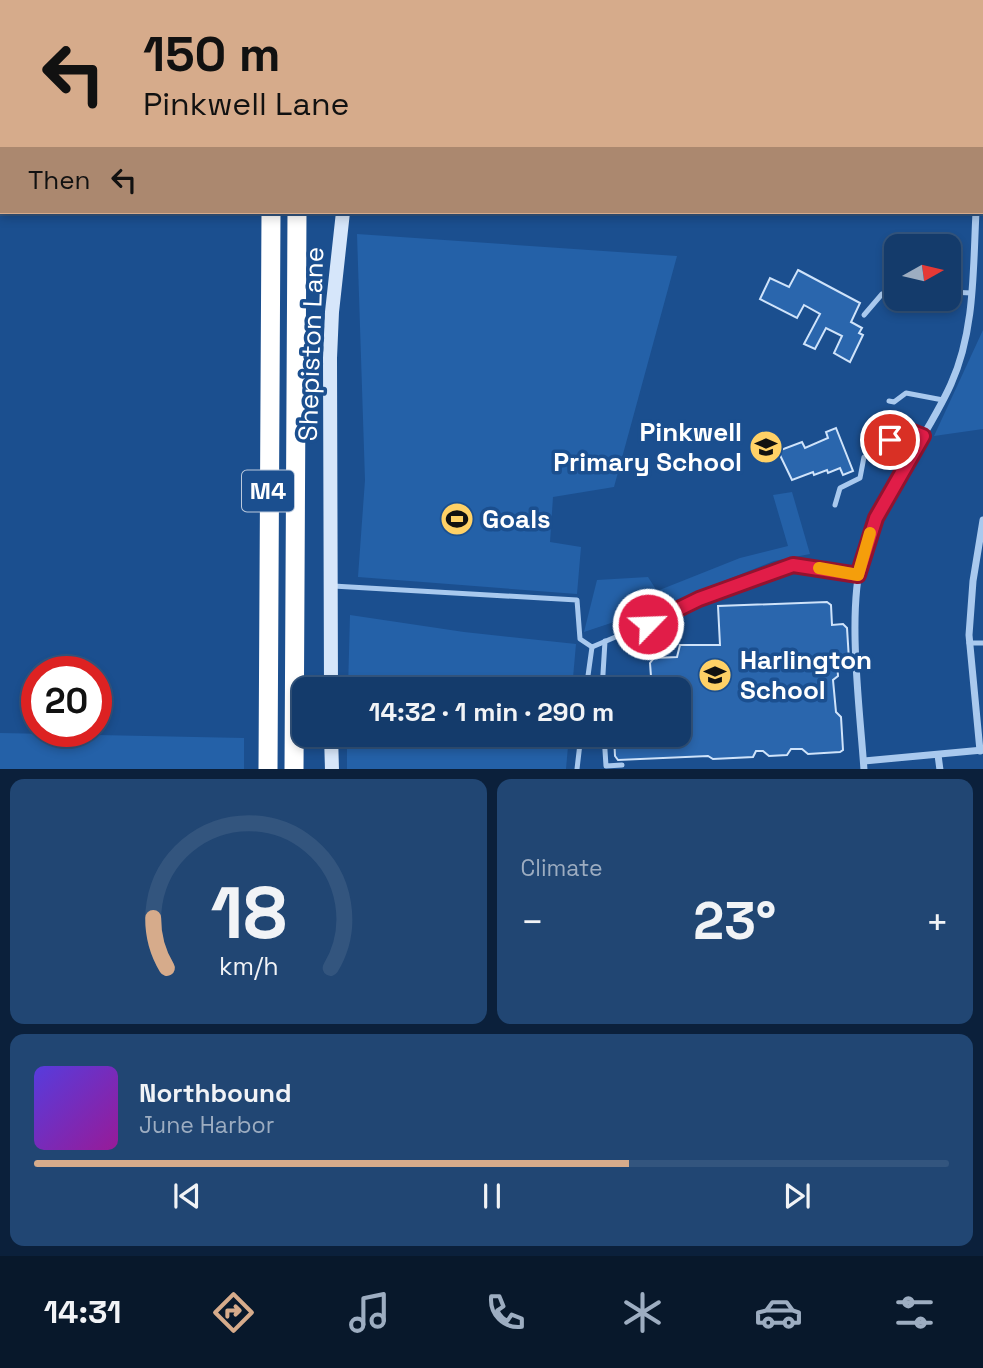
<!DOCTYPE html>
<meta charset="utf-8">
<style>
:root{--surface:#143b6b;--page:#214673;--text:#f1f3f6;--muted:#9dadc1;--line:#33557e;--accent:#d6ab8b}
body{margin:0;font-family:"Space Grotesk",sans-serif;background:var(--page);color:var(--text);height:100vh;display:flex;flex-direction:column;font-size:26px;white-space:nowrap}
*{box-sizing:border-box;margin:0}
p{font-size:23px;color:var(--muted)}
.icon{flex:none;width:38px;height:38px;fill:none;stroke:currentColor;stroke-width:2;stroke-linecap:round;stroke-linejoin:round}
.map{position:relative;height:769px;overflow:hidden}
.side{display:flex;flex-direction:column;gap:10px;padding:10px;background:#0b203b;flex:1}
.side>*{flex:none}
.top-card{position:absolute;left:0px;top:0px;width:984px;height:214px;box-shadow:0 4px 10px #0003,0 0 0 2px var(--line);background:#d6ab8b;color:#111;overflow:hidden}
.needle{width:46px;rotate:82deg}
.tools{position:absolute;left:884px;top:234px;display:grid;gap:14px}
.tools a{display:grid;place-items:center;width:77px;height:77px;border-radius:14px;background:var(--surface);box-shadow:0 4px 10px #0003,0 0 0 2px var(--line);font-size:35px}
.speed{position:absolute;left:21px;top:656px;display:flex;gap:14px;font-size:35px;font-weight:700;text-align:center}
.speed>*{display:grid;place-content:center;width:91px;height:91px;border-radius:50%;background:var(--surface);box-shadow:0 4px 10px #0003,0 0 0 2px var(--line);line-height:1}
.speed .limit{border:10px solid #d22;background:#fff;color:#111}
.pin{position:absolute;display:grid;place-items:center;width:60px;height:60px;color:#fff;margin:-30px;border:4px solid #fff;border-radius:50%;box-shadow:0 2px 7px #0007}
.me{position:absolute;width:77px;margin:-38px;rotate:66deg;stroke-linejoin:round;filter:drop-shadow(0 0 5px #0008)}
.turn{display:flex;align-items:center;gap:24px;height:147px;padding:0 28px;font-size:32px}
.turn .icon{width:91px;height:91px;stroke-width:2.5}
.turn b{display:block;font-size:49px;line-height:60px}
.then{display:flex;align-items:center;height:66px;padding:0 28px;background:#0003;gap:14px;font-size:26px}
.big{font-size:52px;font-weight:600;line-height:1.1}
.side .tile{flex:1;display:flex;flex-direction:column;justify-content:center;gap:10px;min-width:0;padding:0 24px;border-radius:14px;background:var(--page)}
.side .dial{align-items:center;gap:0}
.dial svg{height:182px;overflow:visible;fill:none;stroke:var(--line);stroke-width:7;stroke-linecap:round;text-anchor:middle}
.dial text{fill:var(--text);stroke:none}
.song{display:flex;align-items:center;gap:21px}
.cover{width:84px;height:84px;border-radius:10px;background:linear-gradient(135deg,hsl(250 70% 55%),hsl(300 70% 35%))}
.played{height:7px;border-radius:4px;background:linear-gradient(90deg,var(--accent) 65%,var(--line) 65%)}
.keys{display:flex;justify-content:space-around;direction:ltr}
.heat{display:flex;justify-content:space-between;align-items:center;font-size:38px;direction:ltr}
.side .tiles{flex:1;display:grid;gap:10px;grid-template-columns:1fr 1fr}
.tile:last-child{grid-column:span 2}
.trip{position:absolute;left:292px;top:677px;width:399px;height:70px;border-radius:14px;background:var(--surface);box-shadow:0 4px 10px #0003,0 0 0 2px var(--line);font-weight:600;line-height:70px;text-align:center}
.tabs{display:flex;height:112px;justify-content:space-around;align-items:center;background:#08182b;color:var(--muted)}
.tabs .icon{width:49px;height:49px}
.tabs .selected{color:var(--accent)}
.tabs b{font-size:32px;color:var(--text)}
.map>svg:first-child{display:block}
</style>
<div class="map">
<svg width="983" height="770" viewBox="0 0 983 770">
<rect width="100%" height="100%" fill="#1b4f8f"/>
<g fill="#2461a8">
<path d="M 357,234 L 677,256 L 614,487 L 553,497 L 550,542 L 581,547 L 577,594 L 358,577 L 365,480 Z"/>
<path d="M 983,326 L 983,429 L 934,436 L 983,330 Z"/>
<path d="M 792,492 L 810,554 L 774,561 L 656,608 L 584,632 L 597,580 L 648,577 L 657,591 L 740,558 L 788,546 L 773,495 Z"/>
<path d="M 350,615 L 464,632 L 576,644 L 572,689 L 348,689 Z"/>
<path d="M 0,733 L 244,738 L 244,769 L 0,769 Z"/>
<path d="M 347,735 L 569,735 L 566,769 L 347,770 Z"/>
</g>
<g fill="#2a66ad" stroke="#cfe3fa" stroke-width="2">
<path d="M 798,270 L 860,303 L 851,322 L 862,328 L 859,333 L 863,335 L 850,362 L 834,353 L 842,336 L 826,328 L 815,349 L 804,344 L 820,314 L 804,305 L 797,318 L 760,299 L 770,278 L 789,287 Z"/>
<path d="M 836,428 L 853,471 L 843,475 L 840,468 L 828,473 L 827,470 L 814,475 L 813,472 L 792,480 L 778,451 L 802,442 L 805,448 L 828,438 L 826,432 Z"/>
<path d="M 827,602 L 831,605 L 832,625 L 843,624 L 847,628 L 849,660 L 837,662 L 838,676 L 833,680 L 836,712 L 841,717 L 843,750 L 840,752 L 808,754 L 802,749 L 791,749 L 787,755 L 769,756 L 763,751 L 756,751 L 753,757 L 713,759 L 708,756 L 618,760 L 615,756 L 614,735 L 679,735 L 679,690 L 652,690 L 650,663 L 654,658 L 677,657 L 680,645 L 720,645 L 718,606 Z"/>
</g>
<g fill="none" stroke-linecap="round" stroke-linejoin="round">
<g stroke="#a9c9ee" stroke-width="5">
<path d="M 948,292 L 972,293"/>
<path d="M 864,315 L 882,294 L 896,291"/>
<path d="M 889,401 L 894,402 L 906,393 L 943,400"/>
<path d="M 835,505 L 840,488 L 860,478 L 864,457 L 886,449 L 895,433 L 908,431 L 923,436"/>
<path d="M 333,586 L 577,600 L 580,639 L 592,647"/>
<path d="M 969,643 L 983,643"/>
<path d="M 592,647 L 775,569 L 793,565 L 858,575"/>
<path d="M 586,690 L 592,647"/>
<path d="M 602,690 L 605,641"/>
<path d="M 604,735 L 606,766 L 622,765"/>
<path d="M 577,769 L 581,735"/>
</g>
<g stroke="#a9c9ee" stroke-width="7">
<path d="M 982,77 L 983,51"/>
<path d="M 982,104 L 983,104"/>
<path d="M 980,751 L 969,635 L 973,581 L 983,520"/>
<path d="M 938,755 L 940,770"/>
<path d="M 864,761 L 983,750"/>
<path d="M 864,770 C 860,710 847,614 862,558 C 879,494 924,444 951,384 C 975,331 973,269 976,212"/>
</g>
<g stroke="#d6e6fa" stroke-width="14">
<path d="M 412,2 L 413,0"/>
<path d="M 331,690 L 330,358 L 332,312 L 343,212"/>
<path d="M 331,735 L 332,770"/>
</g>
<g stroke="#fff" stroke-width="19">
<path d="M 274,2 L 274,0"/>
<path d="M 301,2 L 302,0"/>
<path d="M 268,770 L 271,212"/>
<path d="M 294,770 L 297,212"/>
</g>
</g>
<g fill="none" stroke-linecap="round" stroke-linejoin="round">
<defs>
<path id="route" d="M 648,624 L 699,599 L 793,565 L 858,575 L 876,518 L 923,436 L 908,430 L 895,433 L 890,440"/>
</defs>
<use href="#route" stroke="#92132f" stroke-width="18"/>
<use href="#route" stroke="#e11d48" stroke-width="12"/>
<path stroke="#f59e0b" stroke-width="12" d="M 819,568 L 858,575 L 870,533"/>
</g>
<defs>
<symbol id="school-disc" viewBox="-11 -11 22 22"><circle r="9.5" fill="#ffd166" stroke="#1b4f8f"/><path d="M0-5L7-2L0 1L-7-2ZM-4 1L0 2.5L4 1V4Q0 6-4 4Z" fill="#111"/></symbol>
<symbol id="stadium-disc" viewBox="-11 -11 22 22"><circle r="9.5" fill="#ffd166" stroke="#1b4f8f"/><path d="M0-5a6.5 5 0 1 0 0 10a6.5 5 0 1 0 0-10ZM-3.5-1.8h7v3.6h-7Z" fill="#111"/></symbol>
</defs>
<g fill-rule="evenodd">
<use href="#school-disc" x="747" y="428" width="38" height="38"/>
<use href="#stadium-disc" x="438" y="500" width="38" height="38"/>
<use href="#school-disc" x="696" y="656" width="38" height="38"/>
</g>
<g text-anchor="middle" stroke-width="7" stroke-linejoin="round" paint-order="stroke">
<rect fill="#1b4f8f" stroke="#bbcadd" stroke-width="2" x="242" y="470.5" width="52" height="41" rx="5"/>
<g font-size="24" font-weight="bold" fill="#fff">
<text x="268" y="499">M4</text>
</g>
<g font-size="26" fill="#fff" stroke="#1b4f8f">
<text transform="translate(311 344) rotate(-88)" y="9">Shepiston Lane</text>
</g>
<g font-size="26" font-weight="bold" fill="#fff" stroke="#1b4f8f" text-anchor="start">
<text x="742" y="441" text-anchor="end">Pinkwell<tspan x="742" dy="30">Primary School</tspan></text>
<text x="482" y="528">Goals</text>
<text x="740" y="669">Harlington<tspan x="740" dy="30">School</tspan></text>
</g>
</g>
</svg>
<div class="tools">
<a><svg class="needle" viewBox="-14 -14 28 28"><path d="M0-13l5 13h-10z" fill="#e53935"/><path d="M0 13l5-13h-10z" fill="#9dadc1"/></svg></a>
</div>
<div class="speed"><div class="limit">20</div></div>
<div class="pin" style="left:890px;top:440px;background:#d93025"><svg class="icon" aria-label="arrive" viewBox="0 0 24 24"><path d="M6 21V4h12l-3 4 3 4H6"/></svg></div>
<svg class="me" style="left:648px;top:624px" viewBox="-20 -20 40 40"><circle r="17" fill="#e11d48" stroke="#fff" stroke-width="3"/><path d="M0-11L8 9 0 5-8 9z" fill="#fff"/></svg>
<div class="trip">14:32 · 1 min · 290 m</div>
<div class="top-card">
<div class="turn"><svg class="icon" aria-label="left" viewBox="0 0 24 24"><path d="M17 20v-9H6M10 6l-5 5 5 5"/></svg><div><b>150 m</b>Pinkwell Lane</div></div>
<div class="then">Then<svg class="icon" aria-label="left" viewBox="0 0 24 24"><path d="M17 20v-9H6M10 6l-5 5 5 5"/></svg></div>
</div>
</div>
<section class="side">
<div class="tiles">
<div class="tile dial"><svg viewBox="0 0 100 80">
<path d="M14 69A42 42 0 1 1 86 69"/>
<path d="M14 69A42 42 0 0 1 8 47" stroke="#d6ab8b"/>
<text x="50" y="56" font-size="32" font-weight="700">18</text>
<text x="50" y="72" font-size="11">km/h</text>
</svg></div>
<div class="tile"><p>Climate</p>
<div class="heat"><a>−</a><b class="big">23°</b><a>+</a></div>
</div>
<div class="tile">
<div class="song"><i class="cover"></i><div><b>Northbound</b><p>June Harbor</p></div></div>
<div class="played"></div>
<div class="keys"><svg class="icon" aria-label="previous" viewBox="0 0 24 24"><path d="M18 5L8 12l10 7zM5 5v14"/></svg><svg class="icon" aria-label="pause" viewBox="0 0 24 24"><path d="M8 5v14M16 5v14"/></svg><svg class="icon" aria-label="next" viewBox="0 0 24 24"><path d="M6 5l10 7-10 7zM19 5v14"/></svg></div>
</div>
</div>
</section>
<nav class="tabs">
<b>14:31</b>
<svg class="icon selected" aria-label="directions" viewBox="0 0 24 24"><path d="M12 3l9 9-9 9-9-9zM9 14v-3h6M13 9l2 2-2 2"/></svg>
<svg class="icon" aria-label="music" viewBox="0 0 24 24"><path d="M9 18V5l10-2v13"/><circle cx="6" cy="18" r="3"/><circle cx="16" cy="16" r="3"/></svg>
<svg class="icon" aria-label="phone" viewBox="0 0 24 24"><path d="M5 4h4l2 5-3 2q2 4 5 5l2-3 5 2v4C11 20 4 13 5 4z"/></svg>
<svg class="icon" aria-label="climate" viewBox="0 0 24 24"><path d="M12 3v18M4 7l16 10M4 17L20 7"/></svg>
<svg class="icon" aria-label="car" viewBox="0 0 24 24"><path d="M5 17H2v-5l4-1 3-4h7l3 4 3 1v5h-3M9 17h6M6 11h13"/><circle cx="7" cy="17" r="2"/><circle cx="17" cy="17" r="2"/></svg>
<svg class="icon" aria-label="filters" viewBox="0 0 24 24"><path d="M4 7h16M4 17h16"/><circle cx="9" cy="7" r="2"/><circle cx="15" cy="17" r="2"/></svg>
</nav>
